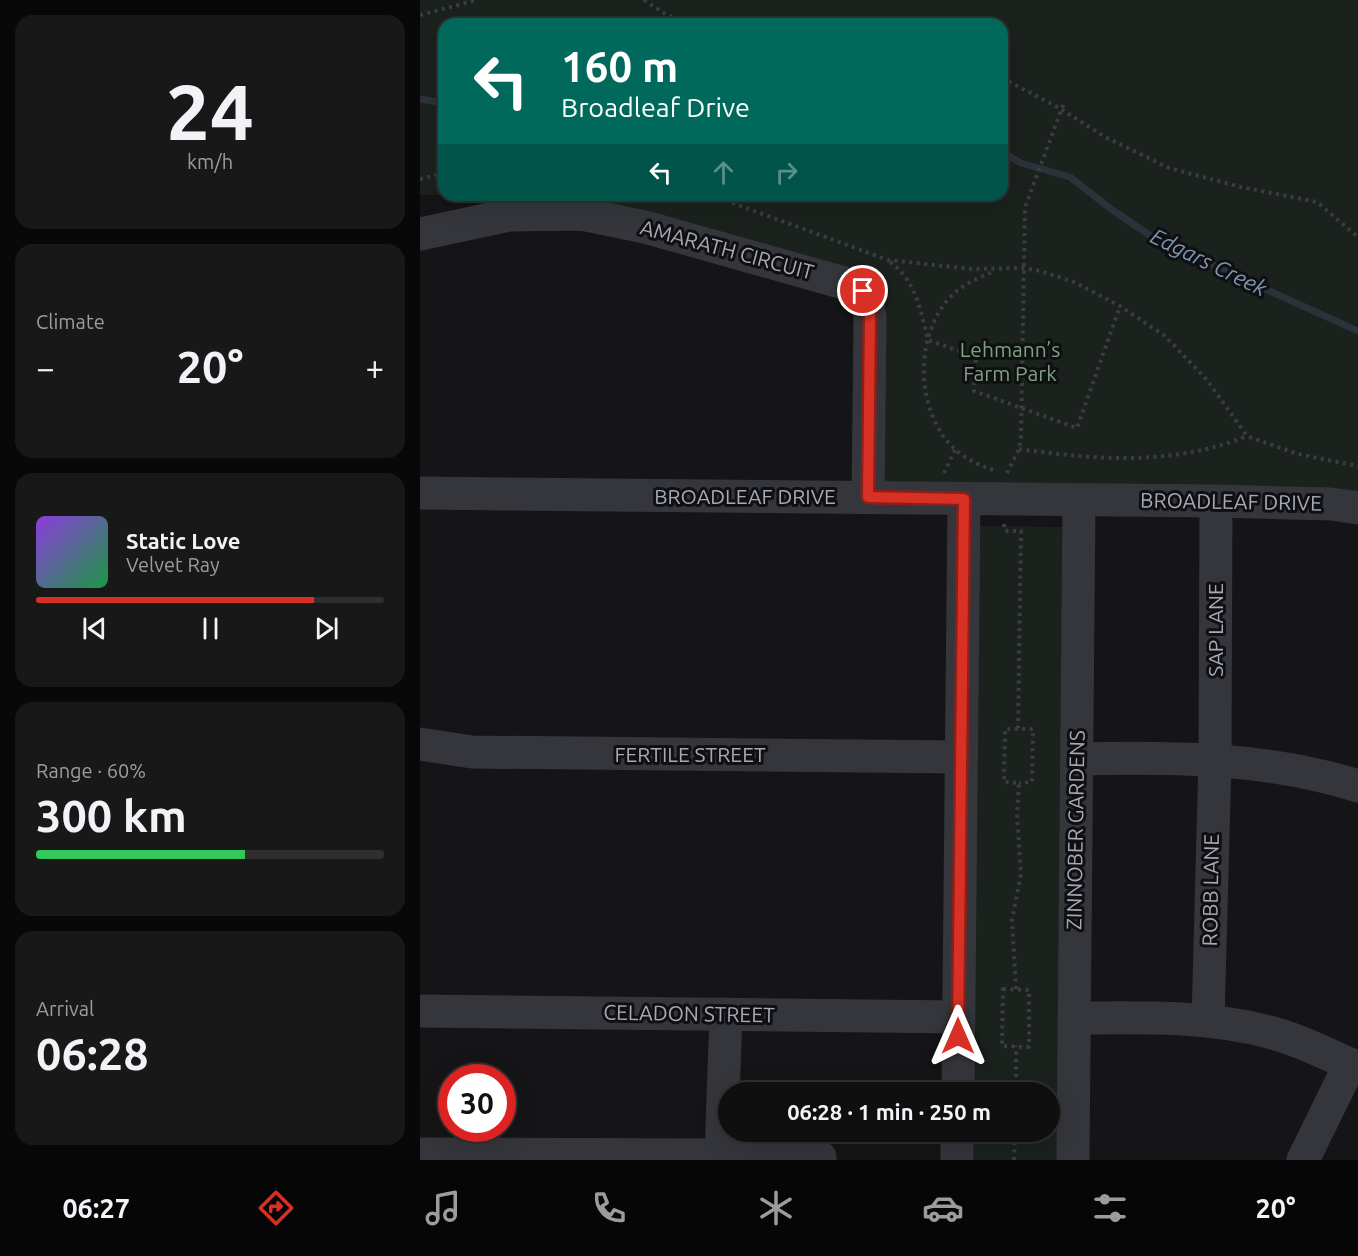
<!DOCTYPE html>
<meta charset="utf-8">
<style>
:root{--surface:#100f10;--page:#191819;--text:#f1f3f6;--muted:#9c9c9f;--line:#302f30;--accent:#d93025}
body{margin:0;font-family:Ubuntu,sans-serif;background:var(--page);color:var(--text);height:100vh;display:flex;flex-direction:column;font-size:22px;white-space:nowrap}
*{box-sizing:border-box;margin:0}
p{font-size:20px;color:var(--muted)}
.icon{flex:none;width:33px;height:33px;fill:none;stroke:currentColor;stroke-width:2;stroke-linecap:round;stroke-linejoin:round}
.map{position:relative;flex:1;overflow:hidden}
.sheet{display:flex;flex-direction:column;gap:15px;padding:15px;background:#090809;width:420px}
.sheet>*{flex:none}
.hud{position:absolute;left:18px;top:18px;width:570px;height:183px;border-radius:18px;box-shadow:0 6px 24px #0002,0 0 0 2px var(--line);background:#00695c;color:#fff;overflow:hidden}
.speed{position:absolute;left:18px;top:1064px;display:flex;gap:12px;font-size:30px;font-weight:700;text-align:center}
.speed>*{display:grid;place-content:center;width:78px;height:78px;border-radius:50%;background:var(--surface);box-shadow:0 6px 24px #0002,0 0 0 2px var(--line);line-height:1}
.speed .limit{border:9px solid #d22;background:#fff;color:#111}
.pin{position:absolute;display:grid;place-items:center;width:51px;height:51px;color:#fff;margin:-26px;border:3px solid #fff;border-radius:50%;box-shadow:0 2px 6px #0007}
.me{position:absolute;width:66px;margin:-33px;rotate:0deg;stroke-linejoin:round;filter:drop-shadow(0 0 4px #0008)}
.turn{display:flex;align-items:center;gap:21px;height:126px;padding:0 24px;font-size:27px}
.turn .icon{width:78px;height:78px;stroke-width:2.5}
.turn b{display:block;font-size:42px;line-height:51px}
.lanes{display:flex;align-items:center;height:57px;padding:0 24px;background:#0003;justify-content:center;gap:30px;direction:ltr}
.lanes .off{opacity:.35}
.big{font-size:45px;font-weight:700;line-height:1.1}
.sheet .tile{flex:1;display:flex;flex-direction:column;justify-content:center;gap:9px;min-width:0;padding:0 21px;border-radius:18px;background:var(--page)}
.sheet .dial{align-items:center;gap:0}
.dial b{font-size:78px;line-height:1}
.song{display:flex;align-items:center;gap:18px}
.cover{width:72px;height:72px;border-radius:9px;background:linear-gradient(135deg,hsl(270 70% 55%),hsl(140 70% 35%))}
.played{height:6px;border-radius:3px;background:linear-gradient(90deg,var(--accent) 80%,var(--line) 80%)}
.keys{display:flex;justify-content:space-around;direction:ltr}
.heat{display:flex;justify-content:space-between;align-items:center;font-size:33px;direction:ltr}
.charge{height:9px;border-radius:4px;background:linear-gradient(90deg,#34c759 60%,var(--line) 0)}
.trip{position:absolute;left:298px;top:1082px;width:342px;height:60px;border-radius:30px;background:var(--surface);box-shadow:0 6px 24px #0002,0 0 0 2px var(--line);font-weight:700;line-height:60px;text-align:center}
.menu{display:flex;height:96px;justify-content:space-around;align-items:center;background:#060606;color:var(--muted)}
.menu .icon{width:42px;height:42px}
.menu .selected{color:var(--accent)}
.menu b{font-size:27px;color:var(--text)}
main{display:flex;flex:1;min-height:0}
.map>svg:first-child{display:block}
</style>
<main>
<section class="sheet">
<div class="tile dial"><b>24</b><p>km/h</p></div>
<div class="tile"><p>Climate</p>
<div class="heat"><a>−</a><b class="big">20°</b><a>+</a></div>
</div>
<div class="tile">
<div class="song"><i class="cover"></i><div><b>Static Love</b><p>Velvet Ray</p></div></div>
<div class="played"></div>
<div class="keys"><svg class="icon" aria-label="previous" viewBox="0 0 24 24"><path d="M18 5L8 12l10 7zM5 5v14"/></svg><svg class="icon" aria-label="pause" viewBox="0 0 24 24"><path d="M8 5v14M16 5v14"/></svg><svg class="icon" aria-label="next" viewBox="0 0 24 24"><path d="M6 5l10 7-10 7zM19 5v14"/></svg></div>
</div>
<div class="tile"><p>Range · 60%</p><b class="big">300 km</b><div class="charge"></div></div>
<div class="tile"><p>Arrival</p><b class="big">06:28</b></div>
</section>
<div class="map">
<svg width="938" height="1160" viewBox="0 0 938 1160">
<rect width="100%" height="100%" fill="#151416"/>
<g fill="#1b211c">
<path d="M 0,0 L 938,0 L 938,497 L 468,491 L 458,477 L 464,293 L 428,274 L 162,195 L 582,195 L 582,24 L 24,24 L 24,195 L 0,195 Z"/>
<path d="M 553,526 L 645,527 L 640,1160 L 548,1160 L 548,1131 L 630,1131 L 630,1092 L 548,1092 Z"/>
</g>
<g fill="none" stroke-linecap="round" stroke-linejoin="round">
<g stroke="#2b323a" stroke-width="7">
<path d="M 0,99 L 24,103"/>
<path d="M 582,152 L 601,163 L 650,177 L 691,209 L 735,239 L 938,331"/>
</g>
<g stroke="#3b3d42" stroke-width="4" stroke-dasharray="3 4.5" stroke-linecap="butt">
<path d="M 224,0 L 247,15 L 270,24"/>
<path d="M 0,15 L 57,0"/>
<path d="M 582,78 L 641,109 L 685,137 L 749,168 L 821,187 L 897,202 L 938,237"/>
<path d="M 0,179 L 24,173"/>
<path d="M 291,195 L 468,260 L 552,269 L 603,268 L 620,271 L 654,282 L 700,306 L 745,336 L 787,380 L 827,436 L 878,454 L 938,466"/>
<path d="M 470,262 C 496,280 501,312 508,340 L 556,357 L 554,391 L 657,428 L 700,306"/>
<path d="M 599,449 C 676,460 753,466 827,436"/>
<path d="M 573,470 C 556,464 539,456 527,441 C 497,403 496,342 525,303 C 537,287 557,278 575,271"/>
<path d="M 524,473 L 535,450"/>
<path d="M 587,473 L 599,449 L 601,437 L 605,207 L 644,103"/>
<path d="M 584,524 L 585,531 L 601,531 L 598,729"/>
<path d="M 583,989 L 609,990 L 609,1047 L 582,1046 Z"/>
<path d="M 596,989 L 592,920 L 601,874 L 597,815 L 599,783 L 584,782 L 585,729 L 613,729 L 612,782 L 599,783"/>
<path d="M 596,1092 L 596,1046"/>
<path d="M 594,1160 L 595,1131"/>
</g>
<g stroke="#35363b" stroke-width="33">
<path d="M 0,234 L 89,215 L 162,214 L 225,227 L 438,287 L 446,295 L 450,317 L 448,497"/>
<path d="M 0,493 L 796,501 L 911,504 L 938,508"/>
<path d="M 0,744 L 52,752 L 540,757"/>
<path d="M 657,759 C 752,757 847,757 938,786"/>
<path d="M 0,1011 L 538,1017"/>
<path d="M 654,1018 C 719,1018 785,1015 849,1032 C 880,1040 909,1055 938,1068"/>
<path d="M 788,1021 L 795,760 L 796,501"/>
<path d="M 538,1092 L 544,499"/>
<path d="M 0,1154 L 301,1155 L 306,1014"/>
<path d="M 301,1155 L 400,1157"/>
<path d="M 537,1160 L 537,1131"/>
<path d="M 653,1160 L 659,500"/>
<path d="M 883,1160 L 930,1064"/>
</g>
</g>
<g fill="none" stroke-linecap="round" stroke-linejoin="round">
<defs>
<path id="route" d="M 443,291 L 448,300 L 450,317 L 448,497 L 544,499 L 538,1036"/>
</defs>
<use href="#route" stroke="#8d1f18" stroke-width="15"/>
<use href="#route" stroke="#d93025" stroke-width="10"/>
</g>
<g text-anchor="middle" stroke-width="6" stroke-linejoin="round" paint-order="stroke">
<g font-size="21" fill="#a6aab7" stroke="#100f11">
<text transform="translate(307 250) rotate(15)" y="7">AMARATH CIRCUIT</text>
<text x="325" y="504">BROADLEAF DRIVE</text>
<text transform="translate(811 502) rotate(1)" y="7">BROADLEAF DRIVE</text>
<text transform="translate(796 630) rotate(-90)" y="7">SAP LANE</text>
<text x="270" y="762">FERTILE STREET</text>
<text transform="translate(656 830) rotate(-89)" y="7">ZINNOBER GARDENS</text>
<text transform="translate(791 890) rotate(-89)" y="7">ROBB LANE</text>
<text transform="translate(269 1014) rotate(1)" y="7">CELADON STREET</text>
</g>
<g font-size="21" fill="#7da282" stroke="#100f11">
<text x="590" y="357">Lehmann’s<tspan x="590" dy="24">Farm Park</tspan></text>
</g>
<g font-size="22" font-style="italic" fill="#7d95b2" stroke="#100f11">
<text transform="translate(789 262) rotate(26)" y="8">Edgars Creek</text>
</g>
</g>
</svg>
<div class="speed"><div class="limit">30</div></div>
<div class="pin" style="left:443px;top:291px;background:#d93025"><svg class="icon" aria-label="arrive" viewBox="0 0 24 24"><path d="M6 21V4h12l-3 4 3 4H6"/></svg></div>
<svg class="me" style="left:538px;top:1036px" viewBox="-20 -20 40 40"><path d="M0-17L14 15 0 8-14 15z" fill="#d93025" stroke="#fff" stroke-width="4"/></svg>
<div class="trip">06:28 · 1 min · 250 m</div>
<div class="hud">
<div class="turn"><svg class="icon" aria-label="left" viewBox="0 0 24 24"><path d="M17 20v-9H6M10 6l-5 5 5 5"/></svg><div><b>160 m</b>Broadleaf Drive</div></div>
<div class="lanes"><svg class="icon" aria-label="left" viewBox="0 0 24 24"><path d="M17 20v-9H6M10 6l-5 5 5 5"/></svg><svg class="icon off" aria-label="ahead" viewBox="0 0 24 24"><path d="M12 20V5M6 11l6-6 6 6"/></svg><svg class="icon off" aria-label="right" viewBox="0 0 24 24"><path d="M7 20v-9h11M14 6l5 5-5 5"/></svg></div>
</div>
</div>
</main>
<nav class="menu">
<b>06:27</b>
<svg class="icon selected" aria-label="directions" viewBox="0 0 24 24"><path d="M12 3l9 9-9 9-9-9zM9 14v-3h6M13 9l2 2-2 2"/></svg>
<svg class="icon" aria-label="music" viewBox="0 0 24 24"><path d="M9 18V5l10-2v13"/><circle cx="6" cy="18" r="3"/><circle cx="16" cy="16" r="3"/></svg>
<svg class="icon" aria-label="phone" viewBox="0 0 24 24"><path d="M5 4h4l2 5-3 2q2 4 5 5l2-3 5 2v4C11 20 4 13 5 4z"/></svg>
<svg class="icon" aria-label="climate" viewBox="0 0 24 24"><path d="M12 3v18M4 7l16 10M4 17L20 7"/></svg>
<svg class="icon" aria-label="car" viewBox="0 0 24 24"><path d="M5 17H2v-5l4-1 3-4h7l3 4 3 1v5h-3M9 17h6M6 11h13"/><circle cx="7" cy="17" r="2"/><circle cx="17" cy="17" r="2"/></svg>
<svg class="icon" aria-label="filters" viewBox="0 0 24 24"><path d="M4 7h16M4 17h16"/><circle cx="9" cy="7" r="2"/><circle cx="15" cy="17" r="2"/></svg>
<b>20°</b>
</nav>
